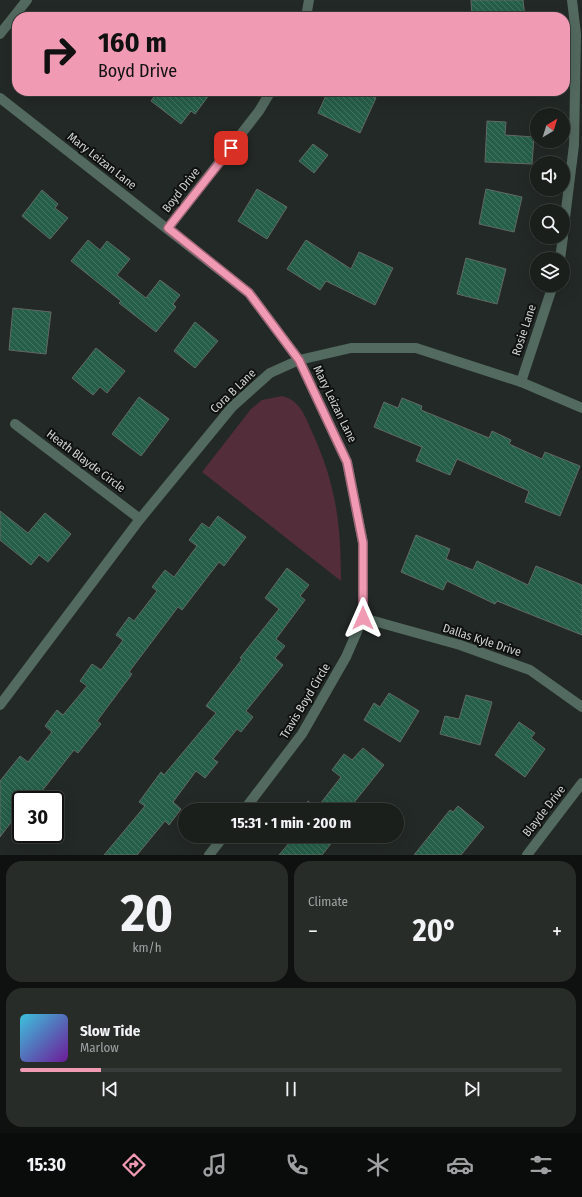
<!DOCTYPE html>
<meta charset="utf-8">
<style>
:root{--surface:#1a1f1c;--page:#272c29;--text:#f1f3f6;--muted:#9fa2a3;--line:#383d3b;--accent:#f19ab4}
body{margin:0;font-family:"Fira Sans Condensed",sans-serif;background:var(--page);color:var(--text);height:100vh;display:flex;flex-direction:column;font-size:15px;white-space:nowrap}
*{box-sizing:border-box;margin:0}
p{font-size:13px;color:var(--muted)}
.icon{flex:none;width:22px;height:22px;fill:none;stroke:currentColor;stroke-width:2;stroke-linecap:round;stroke-linejoin:round}
.map{position:relative;height:855px;overflow:hidden}
.drawer{display:flex;flex-direction:column;gap:6px;padding:6px;background:#0e110f;flex:1}
.drawer>*{flex:none}
.banner{position:absolute;left:12px;top:12px;width:558px;height:84px;border-radius:16px;box-shadow:0 4px 16px #0002,0 0 0 1px var(--line);background:#f19ab4;color:#111;overflow:hidden}
.needle{width:26px;rotate:38deg}
.buttons{position:absolute;left:530px;top:108px;display:grid;gap:8px}
.buttons a{display:grid;place-items:center;width:40px;height:40px;border-radius:50%;background:var(--surface);box-shadow:0 4px 16px #0002,0 0 0 1px var(--line);font-size:20px}
.speed{position:absolute;left:12px;top:791px;display:flex;gap:8px;font-size:20px;font-weight:700;text-align:center}
.speed>*{display:grid;place-content:center;width:52px;height:52px;border-radius:50%;background:var(--surface);box-shadow:0 4px 16px #0002,0 0 0 1px var(--line);line-height:1}
.speed .limit{border:2px solid #111;border-radius:6px;background:#fff;color:#111}
.pin{position:absolute;display:grid;place-items:center;width:34px;height:34px;color:#fff;margin:-17px;border-radius:8px;box-shadow:0 2px 6px #0006}
.me{position:absolute;width:44px;margin:-22px;rotate:0deg;stroke-linejoin:round;filter:drop-shadow(0 0 3px #0008)}
.turn{display:flex;align-items:center;gap:14px;height:84px;padding:0 20px;font-size:18px}
.turn .icon{width:52px;height:52px;stroke-width:2.5}
.turn b{display:block;font-size:28px;line-height:34px}
.big{font-size:30px;font-weight:700;line-height:1.1}
.drawer .widget{flex:1;display:flex;flex-direction:column;justify-content:center;gap:6px;min-width:0;padding:0 14px;border-radius:16px;background:var(--page)}
.drawer .dial{align-items:center;gap:0}
.dial b{font-size:52px;line-height:1}
.song{display:flex;align-items:center;gap:12px}
.cover{width:48px;height:48px;border-radius:6px;background:linear-gradient(135deg,hsl(190 70% 55%),hsl(280 70% 35%))}
.played{height:4px;border-radius:2px;background:linear-gradient(90deg,var(--accent) 15%,var(--line) 15%)}
.keys{display:flex;justify-content:space-around;direction:ltr}
.heat{display:flex;justify-content:space-between;align-items:center;font-size:22px;direction:ltr}
.drawer .tiles{flex:1;display:grid;gap:6px;grid-template-columns:1fr 1fr}
.widget:last-child{grid-column:span 2}
.trip{position:absolute;left:178px;top:803px;width:226px;height:40px;border-radius:20px;background:var(--surface);box-shadow:0 4px 16px #0002,0 0 0 1px var(--line);font-weight:700;line-height:40px;text-align:center}
.menu{display:flex;height:64px;justify-content:space-around;align-items:center;background:#0a0c0b;color:var(--muted)}
.menu .icon{width:28px;height:28px}
.menu .active{color:var(--accent)}
.menu b{font-size:18px;color:var(--text)}
.map>svg:first-child{display:block}
</style>
<div class="map">
<svg width="582" height="855" viewBox="0 0 582 855">
<defs>
<pattern id="building-back-hatch" width="6" height="6" patternUnits="userSpaceOnUse"><rect width="6" height="6" fill="#255e49"/><path d="M-1 5l2 2M0 0l6 6M5-1l2 2" fill="none" stroke="#447462"/></pattern>
</defs>
<rect width="100%" height="100%" fill="#232926"/>
<path fill="#532d39" d="M 282,396 C 300,400 305,416 312,432 C 336,484 341,524 341,581 L 202,472 L 251,409 L 262,400 Z"/>
<g fill="url(#building-back-hatch)" stroke="#626965">
<path d="M 471,0 L 523,0 L 525,17 L 472,17 Z"/>
<path d="M 158,91 L 212,91 L 195,114 L 191,111 L 181,124 L 151,101 Z"/>
<path d="M 328,91 L 361,91 L 376,98 L 360,133 L 318,113 Z"/>
<path d="M 487,121 L 506,122 L 505,135 L 534,137 L 532,164 L 485,162 Z"/>
<path d="M 313,144 L 328,155 L 314,173 L 299,161 Z"/>
<path d="M 257,189 L 287,207 L 267,239 L 238,221 Z"/>
<path d="M 486,189 L 522,197 L 514,232 L 479,224 Z"/>
<path d="M 42,190 L 58,204 L 55,208 L 68,218 L 50,239 L 22,216 Z"/>
<path d="M 88,240 L 100,250 L 107,241 L 130,259 L 117,275 L 146,298 L 160,280 L 180,295 L 173,304 L 176,307 L 156,332 L 119,303 L 121,301 L 71,261 Z"/>
<path d="M 306,240 L 351,269 L 359,252 L 393,268 L 375,305 L 326,281 L 320,290 L 287,269 Z"/>
<path d="M 466,258 L 506,269 L 497,304 L 457,294 Z"/>
<path d="M 13,308 L 51,312 L 46,354 L 9,350 Z"/>
<path d="M 195,322 L 218,341 L 195,368 L 174,351 Z"/>
<path d="M 96,348 L 125,371 L 107,393 L 100,387 L 93,395 L 72,378 Z"/>
<path d="M 139,397 L 169,419 L 141,456 L 112,434 Z"/>
<path d="M 402,398 L 422,406 L 421,410 L 489,438 L 492,431 L 511,440 L 509,444 L 542,459 L 545,452 L 580,466 L 560,516 L 525,502 L 529,491 L 457,459 L 450,475 L 416,461 L 422,447 L 374,427 L 384,402 L 398,408 Z"/>
<path d="M 0,511 L 28,533 L 45,513 L 71,534 L 48,562 L 39,555 L 31,565 L 0,540 Z"/>
<path d="M 218,516 L 246,537 L 224,566 L 219,562 L 182,610 L 178,607 L 129,672 L 132,674 L 97,721 L 101,724 L 78,753 L 74,750 L 38,796 L 33,792 L 28,800 L 21,800 L 21,809 L 0,837 L 0,781 L 20,756 L 28,762 L 52,732 L 45,726 L 57,710 L 63,715 L 87,686 L 80,681 L 92,664 L 101,670 L 123,640 L 116,635 L 129,617 L 134,621 L 157,591 L 152,587 L 165,570 L 174,577 L 197,546 L 189,540 L 202,523 L 209,528 Z"/>
<path d="M 416,535 L 450,549 L 446,559 L 473,570 L 477,561 L 528,585 L 536,566 L 582,585 L 582,635 L 497,601 L 495,604 L 447,581 L 443,590 L 401,572 Z"/>
<path d="M 287,568 L 309,585 L 300,596 L 305,600 L 276,639 L 285,646 L 275,658 L 283,665 L 246,711 L 253,717 L 241,732 L 237,729 L 213,759 L 218,762 L 205,778 L 196,771 L 173,802 L 181,809 L 169,825 L 165,821 L 137,855 L 104,855 L 145,806 L 139,802 L 161,772 L 164,775 L 216,713 L 206,706 L 242,659 L 240,658 L 279,609 L 265,598 Z"/>
<path d="M 389,693 L 419,711 L 400,742 L 364,720 L 374,703 L 380,707 Z"/>
<path d="M 466,695 L 492,702 L 480,745 L 440,734 L 445,716 L 459,719 Z"/>
<path d="M 519,722 L 535,733 L 531,738 L 545,749 L 525,777 L 495,755 Z"/>
<path d="M 363,748 L 384,765 L 348,810 L 301,810 L 308,801 L 317,808 L 341,777 L 332,770 L 344,754 L 352,760 Z"/>
<path d="M 458,806 L 484,827 L 461,855 L 414,855 L 450,810 L 453,812 Z"/>
<path d="M 295,836 L 337,836 L 322,855 L 279,855 Z"/>
</g>
<g fill="none" stroke-linecap="round" stroke-linejoin="round">
<g stroke="#536a60" stroke-width="10">
<path d="M 306,17 L 309,0"/>
<path d="M 0,34 L 27,0"/>
<path d="M 0,98 L 249,293 L 299,360 L 347,462 L 363,543 L 363,618 L 346,657 L 302,734 L 244,810"/>
<path d="M 168,228 L 259,111 L 271,91"/>
<path d="M 563,234 L 574,145 L 576,34 L 572,0"/>
<path d="M 560,259 L 563,237"/>
<path d="M 521,382 L 553,285"/>
<path d="M 15,424 L 140,519"/>
<path d="M 363,618 L 460,645 L 530,670 L 582,707"/>
<path d="M 0,705 L 140,519 L 232,407 L 270,373 L 299,360 L 351,348 L 416,348 L 521,382 L 582,408"/>
<path d="M 209,855 L 224,836"/>
<path d="M 527,855 L 582,783"/>
</g>
</g>
<g fill="none" stroke-linecap="round" stroke-linejoin="round">
<defs>
<path id="route" d="M 231,148 L 168,228 L 249,293 L 299,360 L 347,462 L 363,543 L 363,618"/>
</defs>
<use href="#route" stroke="#9d6475" stroke-width="10"/>
<use href="#route" stroke="#f19ab4" stroke-width="7"/>
</g>
<g text-anchor="middle" stroke-width="4" stroke-linejoin="round" paint-order="stroke">
<g font-size="12" fill="#cfd3d1" stroke="#0e110f">
<text transform="translate(102 161) rotate(38)" y="4">Mary Leizan Lane</text>
<text transform="translate(181 190) rotate(-52)" y="4">Boyd Drive</text>
<text transform="translate(524 330) rotate(-72)" y="4">Rosie Lane</text>
<text transform="translate(233 391) rotate(-44)" y="4">Cora B Lane</text>
<text transform="translate(335 404) rotate(64)" y="4">Mary Leizan Lane</text>
<text transform="translate(86 461) rotate(37)" y="4">Heath Blayde Circle</text>
<text transform="translate(482 640) rotate(18)" y="4">Dallas Kyle Drive</text>
<text transform="translate(305 701) rotate(-59)" y="4">Travis Boyd Circle</text>
<text transform="translate(544 811) rotate(-52)" y="4">Blayde Drive</text>
</g>
</g>
</svg>
<div class="buttons">
<a><svg class="needle" viewBox="-14 -14 28 28"><path d="M0-13l5 13h-10z" fill="#e53935"/><path d="M0 13l5-13h-10z" fill="#9fa2a3"/></svg></a>
<a><svg class="icon" aria-label="sound" viewBox="0 0 24 24"><path d="M4 9h4l5-4v14l-5-4H4zM17 9q2 3 0 6"/></svg></a>
<a><svg class="icon" aria-label="search" viewBox="0 0 24 24"><circle cx="10" cy="10" r="6"/><path d="M15 15l6 6"/></svg></a>
<a><svg class="icon" aria-label="layers" viewBox="0 0 24 24"><path d="M12 4l9 5-9 5-9-5zM3 14l9 5 9-5"/></svg></a>
</div>
<div class="speed"><div class="limit">30</div></div>
<div class="pin" style="left:231px;top:148px;background:#d93025"><svg class="icon" aria-label="arrive" viewBox="0 0 24 24"><path d="M6 21V4h12l-3 4 3 4H6"/></svg></div>
<svg class="me" style="left:363px;top:618px" viewBox="-20 -20 40 40"><path d="M0-17L14 15 0 8-14 15z" fill="#f19ab4" stroke="#fff" stroke-width="4"/></svg>
<div class="trip">15:31 · 1 min · 200 m</div>
<div class="banner">
<div class="turn"><svg class="icon" aria-label="right" viewBox="0 0 24 24"><path d="M7 20v-9h11M14 6l5 5-5 5"/></svg><div><b>160 m</b>Boyd Drive</div></div>
</div>
</div>
<section class="drawer">
<div class="tiles">
<div class="widget dial"><b>20</b><p>km/h</p></div>
<div class="widget"><p>Climate</p>
<div class="heat"><a>−</a><b class="big">20°</b><a>+</a></div>
</div>
<div class="widget">
<div class="song"><i class="cover"></i><div><b>Slow Tide</b><p>Marlow</p></div></div>
<div class="played"></div>
<div class="keys"><svg class="icon" aria-label="previous" viewBox="0 0 24 24"><path d="M18 5L8 12l10 7zM5 5v14"/></svg><svg class="icon" aria-label="pause" viewBox="0 0 24 24"><path d="M8 5v14M16 5v14"/></svg><svg class="icon" aria-label="next" viewBox="0 0 24 24"><path d="M6 5l10 7-10 7zM19 5v14"/></svg></div>
</div>
</div>
</section>
<nav class="menu">
<b>15:30</b>
<svg class="icon active" aria-label="directions" viewBox="0 0 24 24"><path d="M12 3l9 9-9 9-9-9zM9 14v-3h6M13 9l2 2-2 2"/></svg>
<svg class="icon" aria-label="music" viewBox="0 0 24 24"><path d="M9 18V5l10-2v13"/><circle cx="6" cy="18" r="3"/><circle cx="16" cy="16" r="3"/></svg>
<svg class="icon" aria-label="phone" viewBox="0 0 24 24"><path d="M5 4h4l2 5-3 2q2 4 5 5l2-3 5 2v4C11 20 4 13 5 4z"/></svg>
<svg class="icon" aria-label="climate" viewBox="0 0 24 24"><path d="M12 3v18M4 7l16 10M4 17L20 7"/></svg>
<svg class="icon" aria-label="car" viewBox="0 0 24 24"><path d="M5 17H2v-5l4-1 3-4h7l3 4 3 1v5h-3M9 17h6M6 11h13"/><circle cx="7" cy="17" r="2"/><circle cx="17" cy="17" r="2"/></svg>
<svg class="icon" aria-label="filters" viewBox="0 0 24 24"><path d="M4 7h16M4 17h16"/><circle cx="9" cy="7" r="2"/><circle cx="15" cy="17" r="2"/></svg>
</nav>
